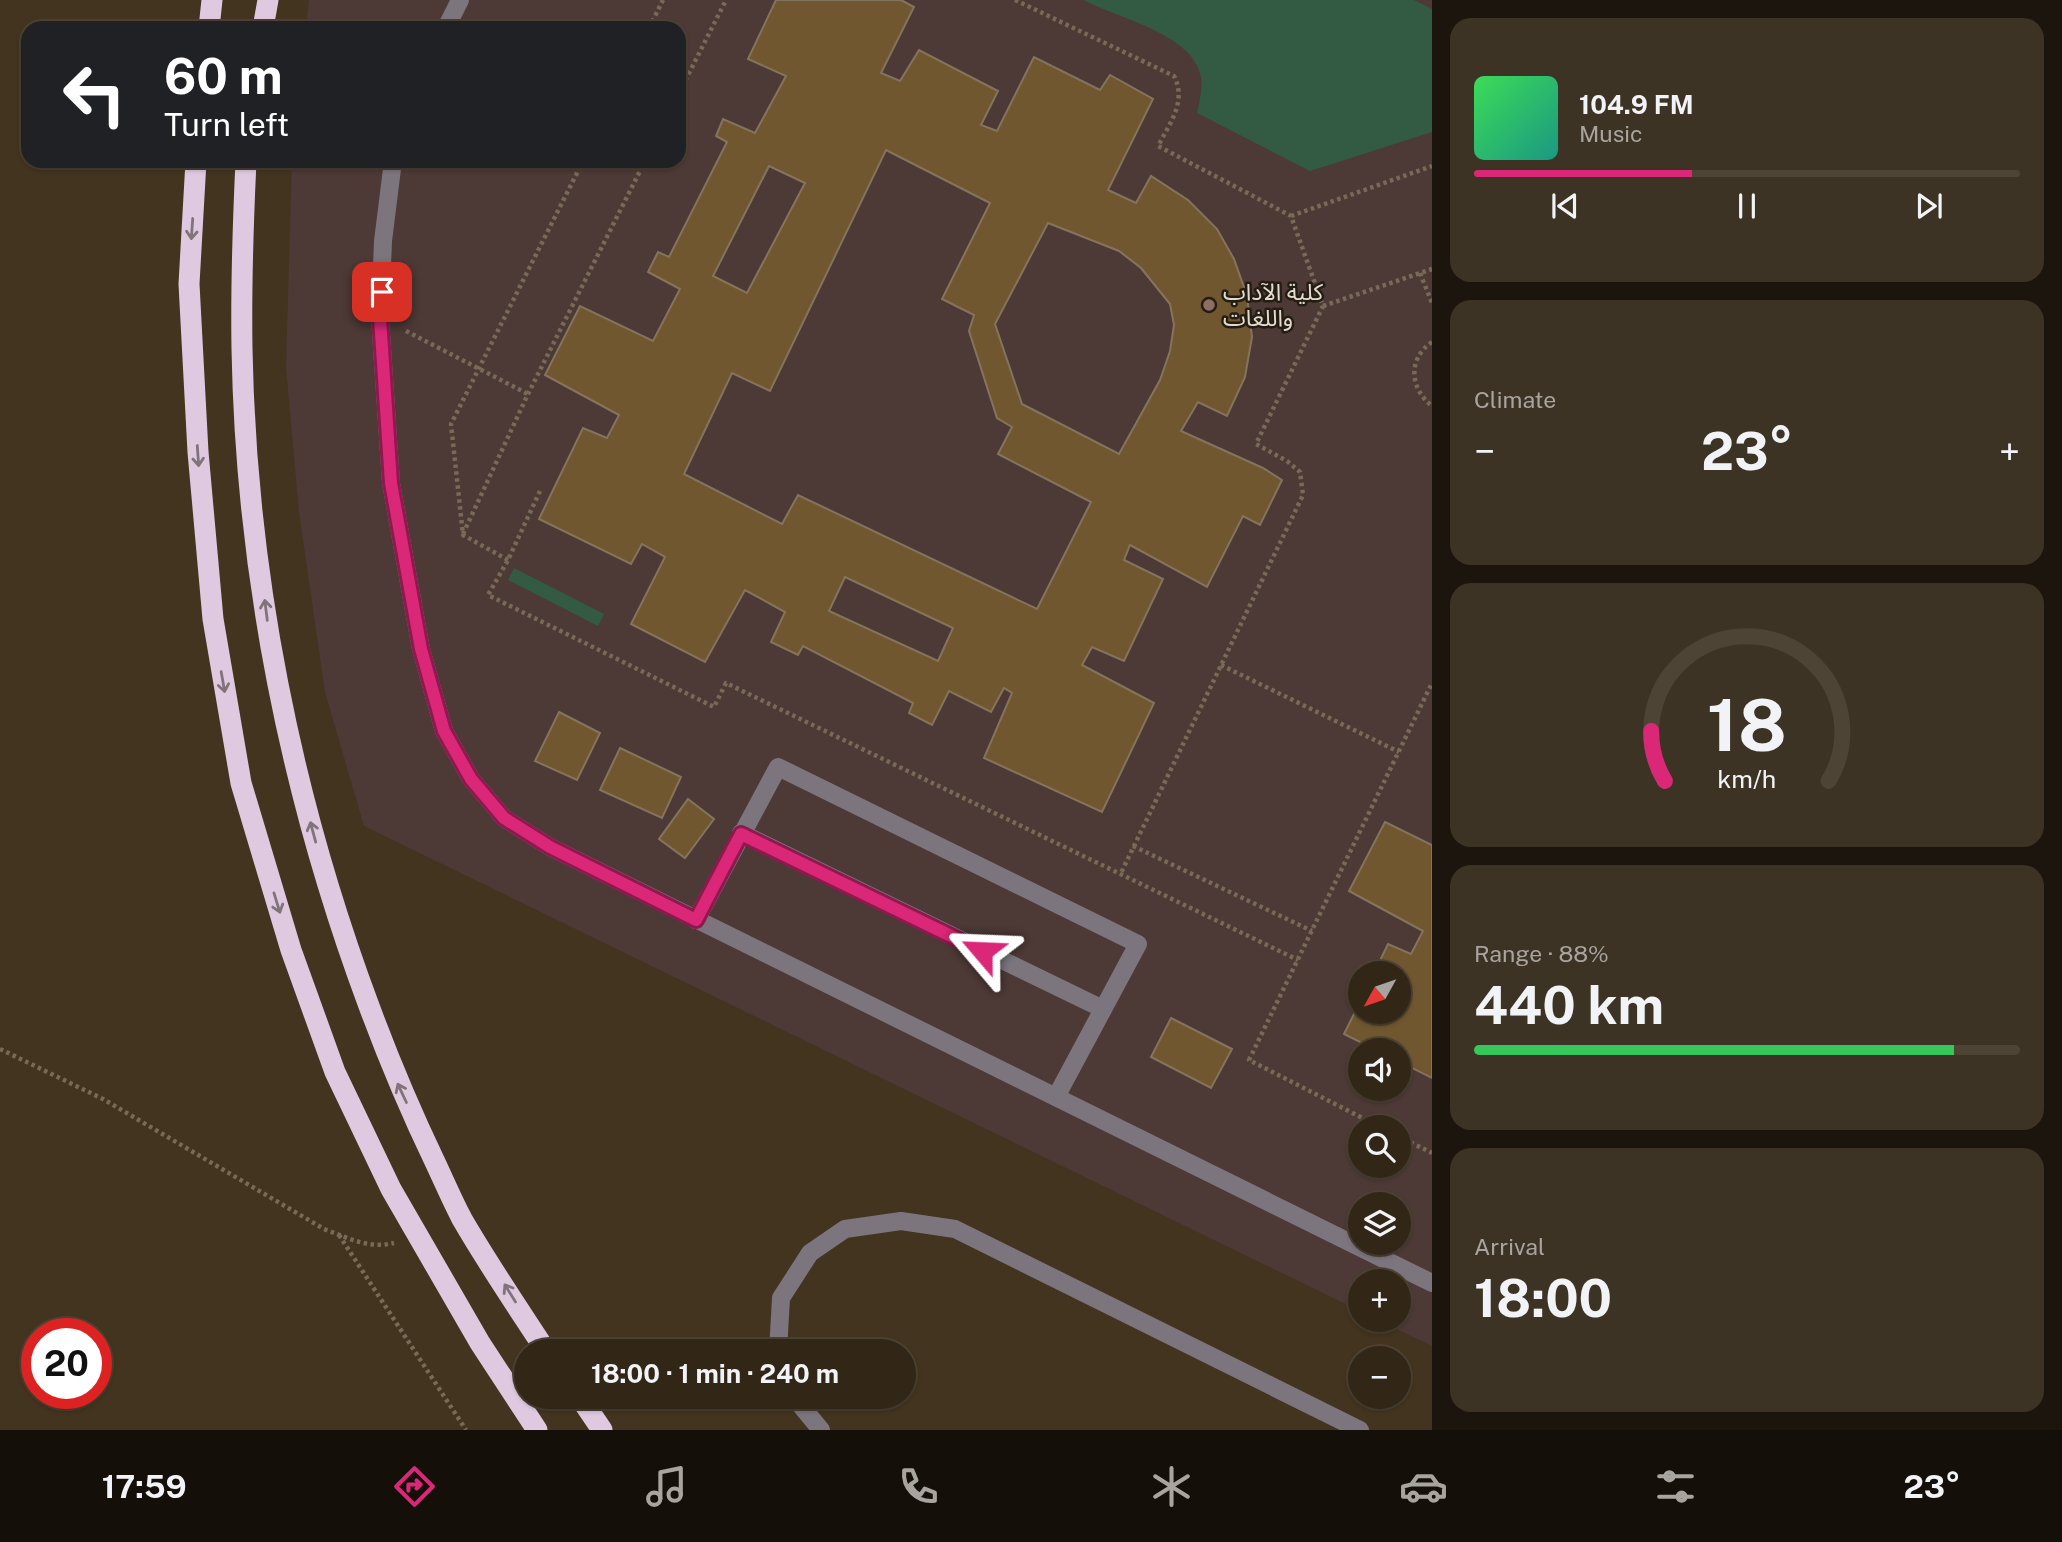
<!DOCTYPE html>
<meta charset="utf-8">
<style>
:root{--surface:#322717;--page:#3d3324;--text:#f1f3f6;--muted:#a8a5a1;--line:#4d4436;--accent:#db2777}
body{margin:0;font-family:"Public Sans","Noto Sans Arabic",sans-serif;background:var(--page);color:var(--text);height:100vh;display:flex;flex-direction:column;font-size:26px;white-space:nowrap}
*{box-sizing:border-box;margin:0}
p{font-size:23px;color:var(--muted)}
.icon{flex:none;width:38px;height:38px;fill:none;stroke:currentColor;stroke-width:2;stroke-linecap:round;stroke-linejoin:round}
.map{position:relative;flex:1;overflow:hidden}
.side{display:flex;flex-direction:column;gap:18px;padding:18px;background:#1c150d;width:630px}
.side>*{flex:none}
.top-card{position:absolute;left:21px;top:21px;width:665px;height:147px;border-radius:21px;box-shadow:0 2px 5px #0004,0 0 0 2px var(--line);background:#202124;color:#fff;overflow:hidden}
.needle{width:46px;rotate:230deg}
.fabs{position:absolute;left:1348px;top:961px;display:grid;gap:14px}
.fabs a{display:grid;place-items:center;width:63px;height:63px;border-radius:50%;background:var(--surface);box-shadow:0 2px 5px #0004,0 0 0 2px var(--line);font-size:35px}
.speed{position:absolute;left:21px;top:1318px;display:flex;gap:14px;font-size:35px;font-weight:700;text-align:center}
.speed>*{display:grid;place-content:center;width:91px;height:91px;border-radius:50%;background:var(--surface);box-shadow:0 2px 5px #0004,0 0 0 2px var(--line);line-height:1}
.speed .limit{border:10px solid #d22;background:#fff;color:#111}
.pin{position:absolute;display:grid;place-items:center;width:60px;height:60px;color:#fff;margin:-30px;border-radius:14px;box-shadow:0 4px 10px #0006}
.me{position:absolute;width:77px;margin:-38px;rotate:296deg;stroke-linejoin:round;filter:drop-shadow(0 0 5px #0008)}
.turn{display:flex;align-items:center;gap:24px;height:147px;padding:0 28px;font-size:32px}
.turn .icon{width:91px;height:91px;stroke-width:2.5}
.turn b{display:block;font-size:49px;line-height:60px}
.big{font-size:52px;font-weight:700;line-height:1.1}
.side .card{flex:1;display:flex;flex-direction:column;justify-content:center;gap:10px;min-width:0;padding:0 24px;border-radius:21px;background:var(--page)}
.side .dial{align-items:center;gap:0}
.dial svg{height:182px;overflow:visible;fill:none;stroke:var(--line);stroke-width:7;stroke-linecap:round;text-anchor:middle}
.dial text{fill:var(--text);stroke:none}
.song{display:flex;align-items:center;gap:21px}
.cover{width:84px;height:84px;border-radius:10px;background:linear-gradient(135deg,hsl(130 70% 55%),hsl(170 70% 35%))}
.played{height:7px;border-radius:4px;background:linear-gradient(90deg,var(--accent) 40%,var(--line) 40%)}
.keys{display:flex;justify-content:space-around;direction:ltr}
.heat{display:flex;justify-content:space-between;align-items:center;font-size:38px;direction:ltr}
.charge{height:10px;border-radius:5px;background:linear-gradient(90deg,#34c759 88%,var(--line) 0)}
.trip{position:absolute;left:514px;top:1339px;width:402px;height:70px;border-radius:35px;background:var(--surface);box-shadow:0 2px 5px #0004,0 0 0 2px var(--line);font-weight:700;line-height:70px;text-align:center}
.menu{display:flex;height:112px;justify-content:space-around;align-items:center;background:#141009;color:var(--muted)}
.menu .icon{width:49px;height:49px}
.menu .current{color:var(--accent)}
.menu b{font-size:32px;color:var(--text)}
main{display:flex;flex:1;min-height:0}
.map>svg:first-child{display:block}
</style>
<main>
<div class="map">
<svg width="1432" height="1430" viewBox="0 0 1432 1430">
<rect width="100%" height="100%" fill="#43341f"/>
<path fill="#4d3936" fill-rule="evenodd" d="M 309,0 L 1432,0 L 1432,1346 L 1378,1320 L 1398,1320 L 1398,1281 L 1360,1281 L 1360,1311 L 364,826 L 325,692 L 299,512 L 286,367 L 292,161 L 679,161 L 679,28 L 306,28 ZM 1360,973 L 1398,973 L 1398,1012 L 1360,1012 ZM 1360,1050 L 1398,1050 L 1398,1088 L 1360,1088 ZM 1360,1127 L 1398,1127 L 1398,1166 L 1360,1166 ZM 1360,1204 L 1398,1204 L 1398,1242 L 1360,1242 Z"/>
<g fill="#335b44">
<path d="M 1084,0 L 1414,0 L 1432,9 L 1432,132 L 1310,171 L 1197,113 C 1200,99 1204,83 1199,70 C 1185,32 1117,18 1084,0 Z"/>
<path d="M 514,568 L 604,614 L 598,626 L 508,580 Z"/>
</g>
<g fill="#715730" stroke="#85745d" stroke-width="2" fill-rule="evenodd">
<path d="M 776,0 L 901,0 L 914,7 L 881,73 L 900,81 L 919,50 L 998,91 L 981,125 L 997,131 L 1034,57 L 1100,90 L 1110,75 L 1153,99 L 1108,190 L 1136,203 L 1151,176 L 1188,200 L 1217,229 L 1234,259 L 1247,296 L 1252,337 L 1245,377 L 1227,416 L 1198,402 L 1181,431 L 1263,468 L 1282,480 L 1260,525 L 1243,516 L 1207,587 L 1130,545 L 1124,560 L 1163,579 L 1124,661 L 1092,647 L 1082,665 L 1154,703 L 1102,812 L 984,758 L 1012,693 L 1004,688 L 991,712 L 949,691 L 932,725 L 909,713 L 913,703 L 803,646 L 798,655 L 771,642 L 785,612 L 745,590 L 705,662 L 631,624 L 665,557 L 642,544 L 631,564 L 539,519 L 583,428 L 607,438 L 619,415 L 545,375 L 580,306 L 653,341 L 680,289 L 648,272 L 658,252 L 669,257 L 727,142 L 716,136 L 723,119 L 755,133 L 786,76 L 748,59 ZM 886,150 L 990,203 L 942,299 L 974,315 L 969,331 L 997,418 L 1012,427 L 998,454 L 1091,502 L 1037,609 L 798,495 L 782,524 L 684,474 L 732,373 L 770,391 ZM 769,166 L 805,183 L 747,293 L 713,276 ZM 1048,223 L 1119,251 L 1141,268 L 1170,304 L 1174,325 L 1170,351 L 1160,380 L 1119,454 L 1022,404 L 995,324 ZM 845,577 L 953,628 L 938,661 L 829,611 Z"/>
<path d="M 559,712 L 600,733 L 577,780 L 535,761 Z"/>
<path d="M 620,748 L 681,777 L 662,818 L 600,790 Z"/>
<path d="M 688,799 L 714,819 L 685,858 L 659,839 Z"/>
<path d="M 1385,822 L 1432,845 L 1432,1078 L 1398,1061 L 1398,1050 L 1376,1050 L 1344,1034 L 1360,1002 L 1360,1012 L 1398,1012 L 1398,973 L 1374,973 L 1388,944 L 1411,954 L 1423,931 L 1349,891 Z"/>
<path d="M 1171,1018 L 1232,1049 L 1211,1088 L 1151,1057 Z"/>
</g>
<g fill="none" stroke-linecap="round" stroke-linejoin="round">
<g stroke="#776a57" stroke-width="4.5" stroke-dasharray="3.5 3.5" stroke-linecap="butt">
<path d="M 1015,0 L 1174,76 C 1187,101 1170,123 1158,146 L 1291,216 L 1323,306 L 1256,444 L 1287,461 L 1300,472 L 1303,495 L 1121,873"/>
<path d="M 649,28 L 663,0"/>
<path d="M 679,93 L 726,0"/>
<path d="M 1291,216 L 1432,166"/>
<path d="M 1420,273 L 1432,303"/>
<path d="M 1323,306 L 1432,269"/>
<path d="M 406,331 L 528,394"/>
<path d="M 1432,342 C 1407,359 1410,389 1432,406"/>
<path d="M 540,491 L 508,560 L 488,595 L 714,707 L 726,683 L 1298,960"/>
<path d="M 463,534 L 528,394 L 645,161"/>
<path d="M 508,560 L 463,535 L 451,424 L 583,161"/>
<path d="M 1221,665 L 1399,752"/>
<path d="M 1133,846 L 1312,931"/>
<path d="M 0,1049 L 103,1099 L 324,1229 C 348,1238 368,1249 394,1243"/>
<path d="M 1380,1127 L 1249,1060 L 1432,683"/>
<path d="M 1398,1136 L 1432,1153"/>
<path d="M 339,1235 L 466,1430"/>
</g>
<g stroke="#7d757e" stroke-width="18">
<path d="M 446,28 L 460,0"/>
<path d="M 393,161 L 383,241 L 380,318 L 391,483 L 421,649 L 444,731 L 471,779 L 504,818 L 550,847 L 1432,1283"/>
<path d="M 741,833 L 1103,1009"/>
<path d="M 696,920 L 778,767 L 1138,944 L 1056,1097"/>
<path d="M 778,1351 L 781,1298 L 810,1253 L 845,1229 L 901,1221 L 955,1229 L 1360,1430"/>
<path d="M 793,1396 L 821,1430"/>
</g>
<g stroke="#dec9e1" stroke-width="21">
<path d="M 209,28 L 212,0"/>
<path d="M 263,28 L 268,0"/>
<path d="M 196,161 L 189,284 L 198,452 L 213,619 L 241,783 L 291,950 L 335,1072 L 391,1189 L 480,1343 L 537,1430"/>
<path d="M 246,161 C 243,224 241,287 242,349 C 246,573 291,797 369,1006 C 389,1060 410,1110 435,1162 C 444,1181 452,1200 462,1219 C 488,1264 518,1308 546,1351"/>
<path d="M 579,1396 L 602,1430"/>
</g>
</g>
<defs><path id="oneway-shaft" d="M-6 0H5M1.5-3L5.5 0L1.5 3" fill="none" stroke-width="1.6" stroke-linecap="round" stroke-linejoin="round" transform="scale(1.75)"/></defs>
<g stroke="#81737a">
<use href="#oneway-shaft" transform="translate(192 229) rotate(94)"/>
<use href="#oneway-shaft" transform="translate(198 456) rotate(86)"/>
<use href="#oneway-shaft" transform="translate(266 610) rotate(-97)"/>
<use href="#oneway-shaft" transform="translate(223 682) rotate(80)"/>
<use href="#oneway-shaft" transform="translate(313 832) rotate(-105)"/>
<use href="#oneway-shaft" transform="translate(277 903) rotate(73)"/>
<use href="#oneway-shaft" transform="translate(402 1093) rotate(-115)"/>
<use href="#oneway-shaft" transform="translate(510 1293) rotate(-122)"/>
</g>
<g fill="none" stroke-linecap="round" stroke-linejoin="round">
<defs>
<path id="route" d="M 382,292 L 380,318 L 391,483 L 421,649 L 444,731 L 471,779 L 504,818 L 550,847 L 696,920 L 741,834 L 982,951"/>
</defs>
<use href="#route" stroke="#8e194d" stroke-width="18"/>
<use href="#route" stroke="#db2777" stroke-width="12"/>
</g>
<circle fill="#8d6e63" stroke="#241d14" stroke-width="2.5" cx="1209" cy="305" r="7"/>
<g text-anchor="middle" stroke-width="5" stroke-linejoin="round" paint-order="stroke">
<g font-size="23" fill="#e4dbcf" stroke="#241d14" text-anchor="start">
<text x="1223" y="300">كلية الآداب<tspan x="1223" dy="26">واللغات</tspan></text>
</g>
</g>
</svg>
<div class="fabs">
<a><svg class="needle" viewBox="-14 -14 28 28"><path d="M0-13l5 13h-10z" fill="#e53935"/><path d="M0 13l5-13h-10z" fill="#a8a5a1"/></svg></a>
<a><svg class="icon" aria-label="sound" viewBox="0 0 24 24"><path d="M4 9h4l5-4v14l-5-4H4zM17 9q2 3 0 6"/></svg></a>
<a><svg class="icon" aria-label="search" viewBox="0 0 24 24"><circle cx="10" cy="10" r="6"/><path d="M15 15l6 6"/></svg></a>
<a><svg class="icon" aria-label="layers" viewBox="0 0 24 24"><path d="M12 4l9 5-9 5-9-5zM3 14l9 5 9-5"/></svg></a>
<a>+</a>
<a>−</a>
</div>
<div class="speed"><div class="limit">20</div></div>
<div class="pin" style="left:382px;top:292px;background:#d93025"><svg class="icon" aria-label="arrive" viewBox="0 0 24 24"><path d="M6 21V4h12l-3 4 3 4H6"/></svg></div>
<svg class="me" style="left:982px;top:951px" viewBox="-20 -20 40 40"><path d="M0-17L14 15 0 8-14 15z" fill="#db2777" stroke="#fff" stroke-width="4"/></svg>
<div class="trip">18:00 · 1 min · 240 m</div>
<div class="top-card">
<div class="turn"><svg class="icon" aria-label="left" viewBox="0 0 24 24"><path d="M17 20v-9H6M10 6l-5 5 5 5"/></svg><div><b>60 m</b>Turn left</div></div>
</div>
</div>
<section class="side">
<div class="card">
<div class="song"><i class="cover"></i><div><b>104.9 FM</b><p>Music</p></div></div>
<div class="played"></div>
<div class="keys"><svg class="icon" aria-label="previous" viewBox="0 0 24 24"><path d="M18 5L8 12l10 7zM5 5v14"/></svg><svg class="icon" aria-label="pause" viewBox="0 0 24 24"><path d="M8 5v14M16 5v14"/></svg><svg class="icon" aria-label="next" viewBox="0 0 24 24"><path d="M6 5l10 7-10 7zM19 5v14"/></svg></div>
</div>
<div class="card"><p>Climate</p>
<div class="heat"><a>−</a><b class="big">23°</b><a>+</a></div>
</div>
<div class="card dial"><svg viewBox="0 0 100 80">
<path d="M14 69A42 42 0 1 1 86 69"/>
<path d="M14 69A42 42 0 0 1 8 47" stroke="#db2777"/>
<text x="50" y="56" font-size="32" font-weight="700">18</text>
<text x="50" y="72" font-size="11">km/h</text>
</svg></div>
<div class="card"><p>Range · 88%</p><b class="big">440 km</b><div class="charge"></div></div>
<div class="card"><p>Arrival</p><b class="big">18:00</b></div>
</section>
</main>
<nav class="menu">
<b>17:59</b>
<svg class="icon current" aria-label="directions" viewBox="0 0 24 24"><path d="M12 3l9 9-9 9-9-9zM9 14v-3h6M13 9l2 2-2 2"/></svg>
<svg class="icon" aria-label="music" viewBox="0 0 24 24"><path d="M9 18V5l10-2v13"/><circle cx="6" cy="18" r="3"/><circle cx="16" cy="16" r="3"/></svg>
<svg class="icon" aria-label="phone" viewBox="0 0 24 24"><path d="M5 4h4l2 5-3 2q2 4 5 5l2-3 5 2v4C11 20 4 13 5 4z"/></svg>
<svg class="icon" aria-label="climate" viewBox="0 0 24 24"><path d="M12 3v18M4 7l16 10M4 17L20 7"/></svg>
<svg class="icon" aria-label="car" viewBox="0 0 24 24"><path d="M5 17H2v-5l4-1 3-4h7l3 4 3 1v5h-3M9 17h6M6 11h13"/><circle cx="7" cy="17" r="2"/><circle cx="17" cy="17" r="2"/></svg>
<svg class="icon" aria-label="filters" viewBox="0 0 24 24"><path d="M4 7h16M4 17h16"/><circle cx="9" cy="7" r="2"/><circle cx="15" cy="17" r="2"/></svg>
<b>23°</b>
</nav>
